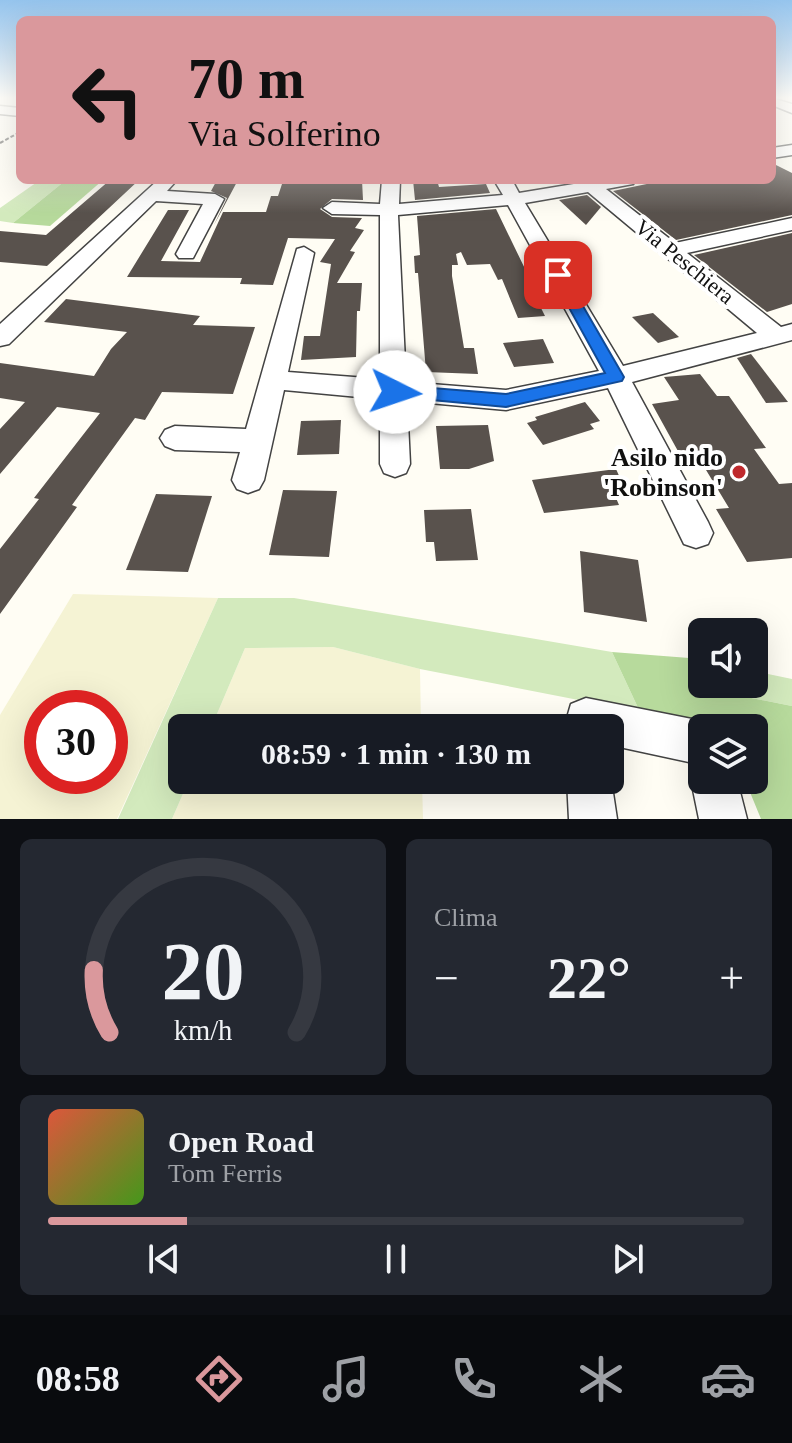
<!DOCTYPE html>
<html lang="it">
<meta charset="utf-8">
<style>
:root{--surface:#171b24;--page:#242831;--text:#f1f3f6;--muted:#9ea1a6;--line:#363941;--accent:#da989c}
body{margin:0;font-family:"Times New Roman",serif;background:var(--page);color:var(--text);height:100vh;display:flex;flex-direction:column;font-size:30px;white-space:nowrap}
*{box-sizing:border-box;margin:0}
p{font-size:26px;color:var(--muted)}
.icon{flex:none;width:44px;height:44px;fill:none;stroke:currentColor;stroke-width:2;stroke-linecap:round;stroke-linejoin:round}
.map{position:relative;height:819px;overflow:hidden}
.side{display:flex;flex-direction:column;gap:20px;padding:20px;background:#0d0f14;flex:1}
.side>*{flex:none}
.guide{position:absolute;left:16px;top:16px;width:760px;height:168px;border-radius:12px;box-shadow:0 8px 32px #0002;background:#da989c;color:#111;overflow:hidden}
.buttons{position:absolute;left:688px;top:618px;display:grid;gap:16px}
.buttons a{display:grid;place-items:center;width:80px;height:80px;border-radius:12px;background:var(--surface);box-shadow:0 8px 32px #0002;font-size:40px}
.speed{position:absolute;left:24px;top:690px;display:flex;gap:16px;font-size:40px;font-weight:700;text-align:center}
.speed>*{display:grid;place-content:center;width:104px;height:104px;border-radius:50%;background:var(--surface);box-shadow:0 8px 32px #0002;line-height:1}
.speed .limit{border:12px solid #d22;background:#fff;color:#111}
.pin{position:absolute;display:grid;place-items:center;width:68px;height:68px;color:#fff;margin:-34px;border-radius:16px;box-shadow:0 4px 12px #0006}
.me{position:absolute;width:88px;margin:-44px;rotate:94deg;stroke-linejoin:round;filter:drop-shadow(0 0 6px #0008)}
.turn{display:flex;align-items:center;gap:28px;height:168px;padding:0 40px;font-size:36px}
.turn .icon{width:104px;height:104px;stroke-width:2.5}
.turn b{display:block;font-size:56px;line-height:68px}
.big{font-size:60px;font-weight:700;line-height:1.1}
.side .widget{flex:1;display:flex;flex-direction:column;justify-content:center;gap:12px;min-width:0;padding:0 28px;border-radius:12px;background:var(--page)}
.side .dial{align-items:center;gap:0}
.dial svg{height:208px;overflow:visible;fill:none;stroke:var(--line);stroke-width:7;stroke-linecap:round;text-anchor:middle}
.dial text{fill:var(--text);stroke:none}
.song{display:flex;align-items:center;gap:24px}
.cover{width:96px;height:96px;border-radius:12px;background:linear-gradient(135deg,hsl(10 70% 55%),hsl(100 70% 35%))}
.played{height:8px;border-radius:4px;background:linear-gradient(90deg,var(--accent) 20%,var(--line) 20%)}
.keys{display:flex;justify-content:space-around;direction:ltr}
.heat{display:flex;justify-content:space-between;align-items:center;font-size:44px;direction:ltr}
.side .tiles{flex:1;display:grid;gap:20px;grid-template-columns:1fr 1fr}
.widget:last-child{grid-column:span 2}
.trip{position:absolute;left:168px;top:714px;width:456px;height:80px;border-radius:12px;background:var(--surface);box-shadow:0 8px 32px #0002;font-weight:700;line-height:80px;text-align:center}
.dock{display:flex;height:128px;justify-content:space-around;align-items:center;background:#090b0e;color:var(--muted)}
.dock .icon{width:56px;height:56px}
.dock .current{color:var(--accent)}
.dock b{font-size:36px;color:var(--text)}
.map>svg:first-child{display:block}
</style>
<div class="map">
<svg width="792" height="819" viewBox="0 0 792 819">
<rect width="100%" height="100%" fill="#fffdf4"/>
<g fill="#f5f3d4" fill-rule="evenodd">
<path d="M 73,594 L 218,598 L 117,819 L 0,819 L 0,715 ZM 42,708 L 110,708 L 110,776 L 42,776 Z"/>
<path d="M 333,647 L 420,669 L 421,728 L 211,728 L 245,648 Z"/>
<path d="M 189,780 L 422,780 L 423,819 L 172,819 Z"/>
</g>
<g fill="#d3eabd">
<path d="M 40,180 L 66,180 L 13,223 L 0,221 L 0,208 Z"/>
<path d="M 218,598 L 294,598 L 612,652 L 640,712 L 420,669 L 333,647 L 245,648 L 211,728 L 182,728 L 182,780 L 189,780 L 172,819 L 118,819 Z"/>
<path d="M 754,671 L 792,679 L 792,706 L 726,693 L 721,684 L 754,684 Z"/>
</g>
<g fill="#b7da9c">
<path d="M 66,180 L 103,180 L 50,226 L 13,223 Z"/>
<path d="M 612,652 L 702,659 L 702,684 L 721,684 L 727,693 L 792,706 L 792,819 L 761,819 L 745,780 L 754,780 L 754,728 L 724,728 L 640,712 Z"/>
</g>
<g fill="#59524d">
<path d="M 772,163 L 792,173 L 792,215 L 676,240 L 613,191 L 666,180 L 772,180 Z"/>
<path d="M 110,180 L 139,180 L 47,266 L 0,262 L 0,231 L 46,235 Z"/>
<path d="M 217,180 L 238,180 L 214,225 L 227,198 L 211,191 Z"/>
<path d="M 344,180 L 362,180 L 363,200 L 332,199 L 320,209 L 332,217 L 362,218 L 355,228 L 364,230 L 350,251 L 355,252 L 337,283 L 362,283 L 360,311 L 357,311 L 356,357 L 301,360 L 304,336 L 320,336 L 331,264 L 320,262 L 335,239 L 288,238 L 273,285 L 240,284 L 242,278 L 127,277 L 168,210 L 189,210 L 161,261 L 200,262 L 223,212 L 266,212 L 271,196 L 278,196 L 282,184 L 344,184 Z"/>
<path d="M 413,180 L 437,180 L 439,187 L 486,184 L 490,193 L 415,200 Z"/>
<path d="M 587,195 L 601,207 L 586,225 L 559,200 Z"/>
<path d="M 496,209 L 544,308 L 541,308 L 545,316 L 518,318 L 502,279 L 498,280 L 490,264 L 467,265 L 461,252 L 456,254 L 458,265 L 452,265 L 452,276 L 464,348 L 474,348 L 478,374 L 426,372 L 418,273 L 415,273 L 414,256 L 420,255 L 417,216 Z"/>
<path d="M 792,233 L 792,304 L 767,312 L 694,255 Z"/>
<path d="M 66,299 L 200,316 L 193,325 L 255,327 L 233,394 L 162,392 L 145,420 L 135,418 L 72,505 L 77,507 L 0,614 L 0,549 L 39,499 L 34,498 L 100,413 L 57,407 L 0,474 L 0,429 L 25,402 L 0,398 L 0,363 L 94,376 L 111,349 L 127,332 L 44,322 Z"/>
<path d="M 653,313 L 679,337 L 658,343 L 632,317 Z"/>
<path d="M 543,339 L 554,363 L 514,367 L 503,343 Z"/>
<path d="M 751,354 L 788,402 L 766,403 L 737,358 Z"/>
<path d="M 700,374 L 717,396 L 729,396 L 766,448 L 754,449 L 779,484 L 792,483 L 792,558 L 747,562 L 716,509 L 729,508 L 700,460 L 684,462 L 652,404 L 679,400 L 664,377 Z"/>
<path d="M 585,402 L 600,421 L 590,424 L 594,429 L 543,445 L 527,423 L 537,420 L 535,417 Z"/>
<path d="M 341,420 L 339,454 L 297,455 L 301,421 Z"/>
<path d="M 488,425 L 494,461 L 469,469 L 440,469 L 436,426 Z"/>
<path d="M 616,469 L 625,489 L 613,491 L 619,505 L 544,513 L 532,480 Z"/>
<path d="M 283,490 L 337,491 L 329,557 L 269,555 Z"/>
<path d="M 156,494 L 212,496 L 188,572 L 126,570 Z"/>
<path d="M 471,509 L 478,560 L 436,561 L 434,542 L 426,542 L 424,510 Z"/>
<path d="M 580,551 L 638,560 L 647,622 L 584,612 Z"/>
</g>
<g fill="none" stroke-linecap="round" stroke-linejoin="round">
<defs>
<g id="minor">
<path d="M 772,98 L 792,104 L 792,113 L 772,105 Z"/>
<path d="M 0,106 L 20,108 L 20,116 L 0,114 Z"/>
<path d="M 792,145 L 792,155 L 772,158 L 772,148 Z"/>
<path d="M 158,180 L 177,180 L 167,191 L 215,194 L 224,199 L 193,258 L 179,258 L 176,254 L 203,204 L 156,201 L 9,344 L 0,346 L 0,324 Z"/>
<path d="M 382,180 L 400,180 L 399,204 L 503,195 L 494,180 L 512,180 L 519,193 L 598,180 L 636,180 L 633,184 L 606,189 L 675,243 L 792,218 L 792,230 L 687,253 L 781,327 L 792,324 L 792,340 L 632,382 L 708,522 L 713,533 L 708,544 L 696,548 L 684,544 L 608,388 L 506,410 L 407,401 L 410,464 L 406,473 L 395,477 L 384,473 L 380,464 L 380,399 L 284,390 L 264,480 L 259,489 L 248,493 L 237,489 L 232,480 L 240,452 L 175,450 L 165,446 L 160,438 L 165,430 L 175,426 L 246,429 L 297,249 L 304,247 L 314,253 L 288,372 L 380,379 L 380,215 L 332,214 L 323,208 L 332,202 L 380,204 ZM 588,192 L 757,333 L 623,366 L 525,203 ZM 508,205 L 599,371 L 506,390 L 406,382 L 398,215 Z"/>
<path d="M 586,698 L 702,721 L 717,728 L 702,728 L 702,780 L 737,780 L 747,819 L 699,819 L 691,780 L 698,764 L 610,745 L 610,728 L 564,728 L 571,704 Z"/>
<path d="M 610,773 L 617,819 L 569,819 L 567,780 L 610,780 Z"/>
</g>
</defs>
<use href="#minor" stroke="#434343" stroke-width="3"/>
<path stroke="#323232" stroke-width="2" stroke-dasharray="4 2" stroke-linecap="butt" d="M 0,143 L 20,132"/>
<use href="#minor" fill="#fff" fill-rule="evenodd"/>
</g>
<linearGradient id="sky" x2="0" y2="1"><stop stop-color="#95c4ed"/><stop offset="0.46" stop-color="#fffefa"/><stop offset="1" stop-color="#fffefa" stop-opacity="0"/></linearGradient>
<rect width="792" height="213" fill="url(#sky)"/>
<path fill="#1a73e8" stroke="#114b97" stroke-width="2" d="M 558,271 L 565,275 L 624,377 L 622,381 L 506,407 L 389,396 L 386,392 L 389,387 L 395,385 L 506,394 L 605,373 L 551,275 Z"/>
<circle fill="#bf292d" stroke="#fff" stroke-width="3" cx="739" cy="472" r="8"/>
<g text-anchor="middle" stroke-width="8" stroke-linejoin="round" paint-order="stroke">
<g font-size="22" fill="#101010" stroke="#fff">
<text transform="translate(685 261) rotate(39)" y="8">Via Peschiera</text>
</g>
<g font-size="26" font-weight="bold" fill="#101010" stroke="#fff" text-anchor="end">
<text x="723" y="466">Asilo nido<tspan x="723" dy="30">'Robinson'</tspan></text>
</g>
</g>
</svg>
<div class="buttons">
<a><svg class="icon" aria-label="sound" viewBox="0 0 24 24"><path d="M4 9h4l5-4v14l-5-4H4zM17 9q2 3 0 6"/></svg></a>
<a><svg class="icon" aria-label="layers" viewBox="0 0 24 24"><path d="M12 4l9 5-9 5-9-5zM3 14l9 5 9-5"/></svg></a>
</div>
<div class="speed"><div class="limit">30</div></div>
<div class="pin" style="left:558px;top:275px;background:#d93025"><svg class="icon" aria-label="arrive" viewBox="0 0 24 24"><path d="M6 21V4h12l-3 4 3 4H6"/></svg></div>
<svg class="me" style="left:395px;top:392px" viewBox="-20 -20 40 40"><circle r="19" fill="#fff"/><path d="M0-13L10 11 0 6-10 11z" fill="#1a73e8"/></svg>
<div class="trip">08:59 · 1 min · 130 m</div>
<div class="guide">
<div class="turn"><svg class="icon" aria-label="left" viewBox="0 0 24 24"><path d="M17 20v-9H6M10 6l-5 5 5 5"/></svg><div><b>70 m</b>Via Solferino</div></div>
</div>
</div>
<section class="side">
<div class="tiles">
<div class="widget dial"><svg viewBox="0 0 100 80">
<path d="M14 69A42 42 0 1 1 86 69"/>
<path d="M14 69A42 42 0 0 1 8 45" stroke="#da989c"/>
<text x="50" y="56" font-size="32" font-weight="700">20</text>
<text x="50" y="72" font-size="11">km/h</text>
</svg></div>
<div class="widget"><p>Clima</p>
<div class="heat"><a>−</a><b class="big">22°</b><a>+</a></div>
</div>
<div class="widget">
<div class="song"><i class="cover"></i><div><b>Open Road</b><p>Tom Ferris</p></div></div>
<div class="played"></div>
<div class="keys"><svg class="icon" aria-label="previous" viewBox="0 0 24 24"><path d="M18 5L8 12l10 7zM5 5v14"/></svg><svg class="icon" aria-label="pause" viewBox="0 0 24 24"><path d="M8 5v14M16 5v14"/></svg><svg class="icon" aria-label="next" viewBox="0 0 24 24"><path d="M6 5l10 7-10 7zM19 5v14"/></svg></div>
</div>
</div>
</section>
<nav class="dock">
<b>08:58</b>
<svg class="icon current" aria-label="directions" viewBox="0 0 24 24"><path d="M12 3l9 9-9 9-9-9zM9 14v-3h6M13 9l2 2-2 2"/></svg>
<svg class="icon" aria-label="music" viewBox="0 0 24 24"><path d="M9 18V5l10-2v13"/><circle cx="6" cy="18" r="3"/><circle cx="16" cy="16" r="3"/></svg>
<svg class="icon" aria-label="phone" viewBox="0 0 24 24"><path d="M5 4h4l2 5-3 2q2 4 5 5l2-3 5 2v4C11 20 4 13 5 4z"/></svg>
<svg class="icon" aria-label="climate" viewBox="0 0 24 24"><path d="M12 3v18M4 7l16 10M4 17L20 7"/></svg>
<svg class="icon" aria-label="car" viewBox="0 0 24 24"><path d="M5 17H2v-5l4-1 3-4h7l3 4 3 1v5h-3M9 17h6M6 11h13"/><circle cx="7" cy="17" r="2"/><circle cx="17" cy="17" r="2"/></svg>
</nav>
